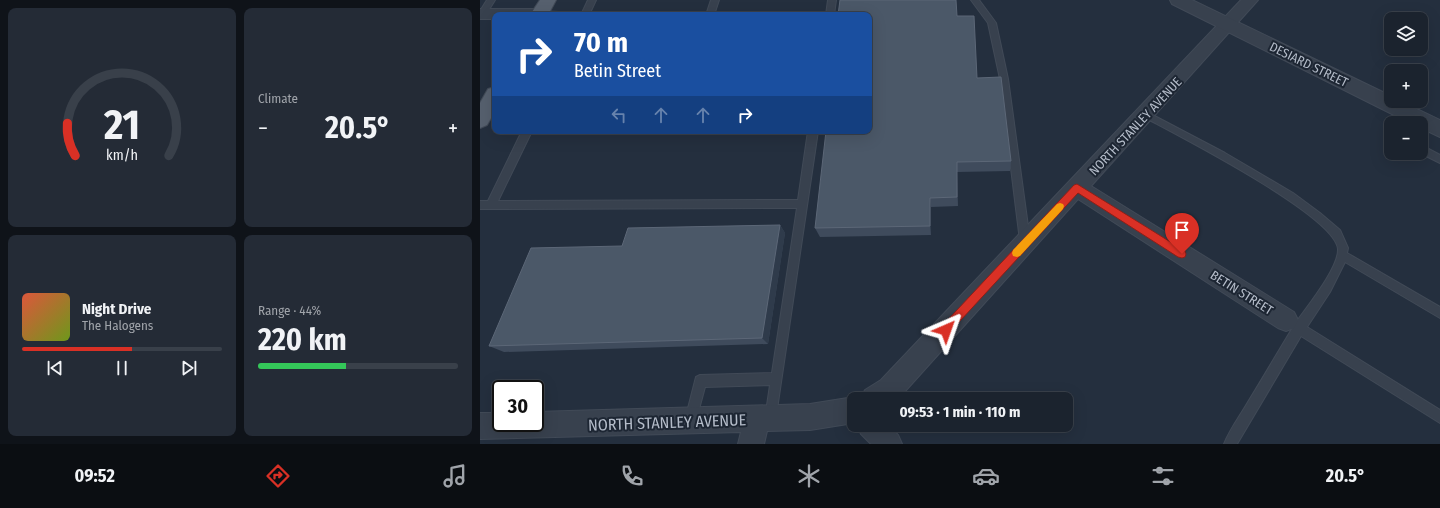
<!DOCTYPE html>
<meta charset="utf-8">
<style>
:root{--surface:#1b232e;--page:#242b36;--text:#f1f3f6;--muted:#a0a4aa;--line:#39404a;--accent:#d93025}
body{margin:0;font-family:"Fira Sans Condensed",sans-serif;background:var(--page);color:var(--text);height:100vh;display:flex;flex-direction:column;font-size:15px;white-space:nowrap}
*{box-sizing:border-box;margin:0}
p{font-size:13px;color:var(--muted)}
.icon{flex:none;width:22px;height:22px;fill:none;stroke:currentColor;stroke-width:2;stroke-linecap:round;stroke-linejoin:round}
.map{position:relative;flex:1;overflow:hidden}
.details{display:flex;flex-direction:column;gap:8px;padding:8px;background:#0f1319;width:480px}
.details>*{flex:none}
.banner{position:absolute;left:12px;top:12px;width:380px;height:122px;border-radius:8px;box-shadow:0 4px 16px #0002,0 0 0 1px var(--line);background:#1a4fa0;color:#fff;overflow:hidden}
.controls{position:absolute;left:904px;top:12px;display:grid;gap:8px}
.controls a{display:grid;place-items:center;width:44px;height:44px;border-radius:8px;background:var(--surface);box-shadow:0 4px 16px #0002,0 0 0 1px var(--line);font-size:20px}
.speed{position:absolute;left:12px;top:380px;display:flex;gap:8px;font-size:20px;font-weight:700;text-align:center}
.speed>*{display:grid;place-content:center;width:52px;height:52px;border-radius:50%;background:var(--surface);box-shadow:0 4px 16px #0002,0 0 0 1px var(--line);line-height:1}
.speed .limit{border:2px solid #111;border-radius:6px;background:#fff;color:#111}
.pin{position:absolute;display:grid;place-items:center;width:34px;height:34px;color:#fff;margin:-41px -17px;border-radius:50% 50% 50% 0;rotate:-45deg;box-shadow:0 0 4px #0007}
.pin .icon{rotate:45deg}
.me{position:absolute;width:44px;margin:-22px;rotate:43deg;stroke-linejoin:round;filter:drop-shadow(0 0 3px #0008)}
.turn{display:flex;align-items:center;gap:14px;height:84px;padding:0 16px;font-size:18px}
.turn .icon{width:52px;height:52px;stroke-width:2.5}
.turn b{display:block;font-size:28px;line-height:34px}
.lanes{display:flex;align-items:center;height:38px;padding:0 16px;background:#0003;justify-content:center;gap:20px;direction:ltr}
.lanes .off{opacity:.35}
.big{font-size:30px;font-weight:700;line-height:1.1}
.details .tile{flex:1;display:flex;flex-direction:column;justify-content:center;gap:6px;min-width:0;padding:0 14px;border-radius:8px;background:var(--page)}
.details .dial{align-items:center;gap:0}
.dial svg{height:104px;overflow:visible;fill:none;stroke:var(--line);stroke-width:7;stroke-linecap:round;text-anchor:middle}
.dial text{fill:var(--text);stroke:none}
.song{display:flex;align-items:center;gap:12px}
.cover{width:48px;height:48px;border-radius:6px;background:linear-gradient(135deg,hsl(10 70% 55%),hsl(80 70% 35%))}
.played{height:4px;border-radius:2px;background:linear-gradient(90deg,var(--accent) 55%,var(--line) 55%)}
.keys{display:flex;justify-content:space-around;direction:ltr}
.heat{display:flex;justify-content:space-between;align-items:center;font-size:22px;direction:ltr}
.charge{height:6px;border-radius:3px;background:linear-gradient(90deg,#34c759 44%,var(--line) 0)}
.details .tiles{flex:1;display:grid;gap:8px;grid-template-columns:repeat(2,1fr)}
.trip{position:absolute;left:367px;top:392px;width:226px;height:40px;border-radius:8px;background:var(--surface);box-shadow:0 4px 16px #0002,0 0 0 1px var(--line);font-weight:700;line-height:40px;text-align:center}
.tabs{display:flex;height:64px;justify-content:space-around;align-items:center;background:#0b0e12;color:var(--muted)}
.tabs .icon{width:28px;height:28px}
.tabs .current{color:var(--accent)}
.tabs b{font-size:18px;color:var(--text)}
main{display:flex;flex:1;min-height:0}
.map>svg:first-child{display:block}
</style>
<main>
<section class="details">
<div class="tiles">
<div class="tile dial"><svg viewBox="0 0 100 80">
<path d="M14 69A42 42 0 1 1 86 69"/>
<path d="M14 69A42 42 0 0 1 8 44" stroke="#d93025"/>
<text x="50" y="56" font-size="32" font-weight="700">21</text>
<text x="50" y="72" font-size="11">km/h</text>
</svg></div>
<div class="tile"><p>Climate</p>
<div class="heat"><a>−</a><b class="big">20.5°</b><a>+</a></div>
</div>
<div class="tile">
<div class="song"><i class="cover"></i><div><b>Night Drive</b><p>The Halogens</p></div></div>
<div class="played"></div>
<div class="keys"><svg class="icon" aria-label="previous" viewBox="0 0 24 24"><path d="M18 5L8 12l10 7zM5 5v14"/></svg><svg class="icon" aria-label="pause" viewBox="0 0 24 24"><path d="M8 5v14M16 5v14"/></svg><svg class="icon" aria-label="next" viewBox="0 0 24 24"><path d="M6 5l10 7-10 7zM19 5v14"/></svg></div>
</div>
<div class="tile"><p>Range · 44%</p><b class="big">220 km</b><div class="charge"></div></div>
</div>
</section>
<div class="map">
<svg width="960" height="444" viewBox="0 0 960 444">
<rect width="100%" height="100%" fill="#242f3e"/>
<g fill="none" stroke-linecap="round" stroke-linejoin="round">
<defs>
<g id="service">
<path d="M 7,0 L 15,0 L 5,16 L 0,16 L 0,11 Z"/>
<path d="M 108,0 L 116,0 L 109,15 L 101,15 Z"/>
<path d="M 231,0 L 239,0 L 234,15 L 226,15 Z"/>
<path d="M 348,0 L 356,0 L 354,15 L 346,15 Z"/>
<path d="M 491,0 L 499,0 L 516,23 L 528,79 L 550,241 L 549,244 L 545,246 L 541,244 L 540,241 L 520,79 L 508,23 Z"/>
<path d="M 59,11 L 79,12 L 83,15 L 56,15 L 56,12 Z"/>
<path d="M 665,111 L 745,153 L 813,193 L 840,213 L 860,230 L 868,248 L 867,253 L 960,307 L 960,318 L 865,262 L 850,292 L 827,327 L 960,410 L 960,423 L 821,336 L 757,444 L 744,444 C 750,429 760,416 768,402 C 784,376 799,350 815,324 C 826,308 859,268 858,249 C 855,215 695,134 662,116 L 661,114 Z"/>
<path d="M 42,131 L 52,131 L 18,201 L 318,200 L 328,131 L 338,131 L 295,423 L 291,425 L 287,423 L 285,419 L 290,385 L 225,387 L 215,424 L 211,426 L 207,424 L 205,420 L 216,377 L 220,375 L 292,373 L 317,208 L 0,209 L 0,201 L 8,201 Z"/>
<path d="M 941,145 L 960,155 L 960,163 L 940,153 Z"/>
</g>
<g id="minor">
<path d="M 761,0 L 778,0 L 611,186 L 814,312 L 818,320 L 814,328 L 806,331 L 798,328 L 598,199 L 419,398 L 381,399 L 385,390 L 401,380 Z"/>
<path d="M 0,9 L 59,9 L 65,10 L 67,14 L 15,15 L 15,19 L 0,19 Z"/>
<path d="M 374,397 L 378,399 L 374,399 L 374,423 L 330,430 L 287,431 L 284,444 L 258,444 L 261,432 L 0,439 L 0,413 L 21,413 L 21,423 L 55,423 L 55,412 L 330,404 Z"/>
<path d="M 377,425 L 408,425 L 418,435 L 422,444 L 391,444 L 381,434 Z"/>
</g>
<path id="tertiary" d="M 690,0 L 712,0 L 911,96 L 911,101 L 920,101 L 960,120 L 960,137 L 941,128 L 941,123 L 930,123 L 692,4 Z"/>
<g id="primary">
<path d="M 60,0 L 76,0 L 68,15 L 50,15 Z"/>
<path d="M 15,87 L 15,111 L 7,125 L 0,128 L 0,103 L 8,89 Z"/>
</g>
</defs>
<use href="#service" stroke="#414a57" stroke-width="2"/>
<use href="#minor" stroke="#414a57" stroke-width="2"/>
<use href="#tertiary" stroke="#414a57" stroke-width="2"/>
<use href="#primary" stroke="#414a57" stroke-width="2"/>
<use href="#service" fill="#38414e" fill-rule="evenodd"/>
<use href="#minor" fill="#38414e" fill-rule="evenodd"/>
<use href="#tertiary" fill="#38414e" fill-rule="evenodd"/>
<use href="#primary" fill="#56606e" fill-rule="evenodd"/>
</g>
<g fill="#3f4b5c">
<path d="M 477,16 L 497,78 L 531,161 L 530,171 L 477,172 L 478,206 L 451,207 L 451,235 L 340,237 L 335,228 Z"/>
<path d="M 300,225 L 305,233 L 288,344 L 24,352 L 9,346 Z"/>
</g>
<g fill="#2f3b4b">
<path d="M 450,198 L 451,207 L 451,235 L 450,226 Z"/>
<path d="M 300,225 L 305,233 L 288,344 L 282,338 Z"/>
</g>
<g fill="#4b5868" stroke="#5c6777">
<path d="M 360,0 L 476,0 L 477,16 L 494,16 L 497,78 L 521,77 L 531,161 L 477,162 L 477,197 L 450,198 L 450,226 L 335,228 L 346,131 L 389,131 L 389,15 L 358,15 Z"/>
<path d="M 300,225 L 282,338 L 9,346 L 51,248 L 142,246 L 148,228 Z"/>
</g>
<path fill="#d93025" stroke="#8d1f18" d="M 597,184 L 705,251 L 706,254 L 705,257 L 702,258 L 698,257 L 598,193 L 469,333 L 466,335 L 462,333 L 461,330 L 462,326 L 594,185 Z"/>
<path fill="#f59e0b" d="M 580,203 L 583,204 L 584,206 L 583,209 L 540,256 L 537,257 L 533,256 L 532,253 L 533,250 L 577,204 Z"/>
<g text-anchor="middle" stroke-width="4" stroke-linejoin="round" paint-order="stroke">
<g font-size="13" fill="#b4bcc9" stroke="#1d2633">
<text transform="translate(829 64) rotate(26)" y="5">DESIARD STREET</text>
<text transform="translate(655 126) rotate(-47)" y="5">NORTH STANLEY AVENUE</text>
<text transform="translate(762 292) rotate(32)" y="5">BETIN STREET</text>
</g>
<g font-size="16" fill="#b4bcc9" stroke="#1d2633">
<text transform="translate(187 422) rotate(-2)" y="6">NORTH STANLEY AVENUE</text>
</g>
</g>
</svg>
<div class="controls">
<a><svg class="icon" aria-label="layers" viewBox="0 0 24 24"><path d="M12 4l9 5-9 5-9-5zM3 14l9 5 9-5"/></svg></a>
<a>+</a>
<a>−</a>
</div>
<div class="speed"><div class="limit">30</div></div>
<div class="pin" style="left:702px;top:254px;background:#d93025"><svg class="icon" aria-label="arrive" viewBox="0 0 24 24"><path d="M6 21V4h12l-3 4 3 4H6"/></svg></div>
<svg class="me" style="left:466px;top:330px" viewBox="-20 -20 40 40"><path d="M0-17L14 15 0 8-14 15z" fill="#d93025" stroke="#fff" stroke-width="4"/></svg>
<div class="trip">09:53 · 1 min · 110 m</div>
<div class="banner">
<div class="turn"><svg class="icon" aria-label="right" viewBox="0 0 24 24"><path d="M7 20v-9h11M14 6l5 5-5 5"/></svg><div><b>70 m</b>Betin Street</div></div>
<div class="lanes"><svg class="icon off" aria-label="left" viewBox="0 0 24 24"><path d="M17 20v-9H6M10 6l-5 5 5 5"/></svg><svg class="icon off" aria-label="ahead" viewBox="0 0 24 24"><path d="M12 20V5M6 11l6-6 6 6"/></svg><svg class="icon off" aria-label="ahead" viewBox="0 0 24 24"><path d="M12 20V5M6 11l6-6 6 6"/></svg><svg class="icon" aria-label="right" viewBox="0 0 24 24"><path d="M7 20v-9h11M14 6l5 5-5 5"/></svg></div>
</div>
</div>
</main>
<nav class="tabs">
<b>09:52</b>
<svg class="icon current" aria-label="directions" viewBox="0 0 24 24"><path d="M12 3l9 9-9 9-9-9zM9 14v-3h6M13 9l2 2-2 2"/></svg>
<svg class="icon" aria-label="music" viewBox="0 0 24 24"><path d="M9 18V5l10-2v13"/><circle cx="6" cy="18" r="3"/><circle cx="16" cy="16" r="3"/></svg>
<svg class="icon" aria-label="phone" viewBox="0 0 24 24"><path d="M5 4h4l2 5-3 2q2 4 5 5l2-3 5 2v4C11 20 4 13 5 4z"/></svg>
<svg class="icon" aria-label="climate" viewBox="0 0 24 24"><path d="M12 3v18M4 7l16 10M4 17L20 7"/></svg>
<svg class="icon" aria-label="car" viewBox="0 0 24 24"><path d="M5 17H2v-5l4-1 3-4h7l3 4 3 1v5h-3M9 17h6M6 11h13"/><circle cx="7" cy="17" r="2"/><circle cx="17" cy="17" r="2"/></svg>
<svg class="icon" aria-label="filters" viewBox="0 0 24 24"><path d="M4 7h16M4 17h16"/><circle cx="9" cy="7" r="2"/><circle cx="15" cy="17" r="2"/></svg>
<b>20.5°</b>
</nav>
